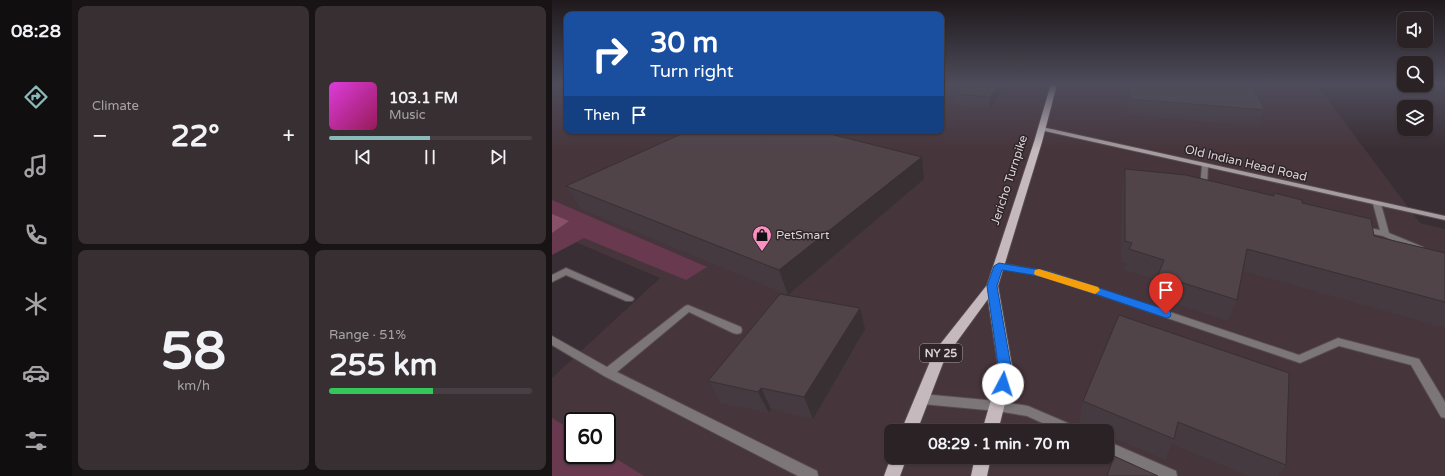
<!DOCTYPE html>
<meta charset="utf-8">
<style>
:root{--surface:#2b2226;--page:#372f32;--text:#f1f3f6;--muted:#a6a4a7;--line:#473f43;--accent:#8bbbb9}
body{margin:0;font-family:"Varela Round",sans-serif;background:var(--page);color:var(--text);height:100vh;display:flex;flex-direction:column;font-size:15px;white-space:nowrap}
*{box-sizing:border-box;margin:0}
p{font-size:13px;color:var(--muted)}
.icon{flex:none;width:22px;height:22px;fill:none;stroke:currentColor;stroke-width:2;stroke-linecap:round;stroke-linejoin:round}
.map{position:relative;flex:1;overflow:hidden}
.details{display:flex;flex-direction:column;gap:6px;padding:6px;background:#181315;width:480px}
.details>*{flex:none}
.banner{position:absolute;left:12px;top:12px;width:380px;height:122px;border-radius:8px;box-shadow:0 1px 3px #0004,0 0 0 1px var(--line);background:#1a4fa0;color:#fff;overflow:hidden}
.tools{position:absolute;left:845px;top:12px;display:grid;gap:8px}
.tools a{display:grid;place-items:center;width:36px;height:36px;border-radius:8px;background:var(--surface);box-shadow:0 1px 3px #0004,0 0 0 1px var(--line);font-size:20px}
.speed{position:absolute;left:12px;top:412px;display:flex;gap:8px;font-size:20px;font-weight:700;text-align:center}
.speed>*{display:grid;place-content:center;width:52px;height:52px;border-radius:50%;background:var(--surface);box-shadow:0 1px 3px #0004,0 0 0 1px var(--line);line-height:1}
.speed .limit{border:2px solid #111;border-radius:6px;background:#fff;color:#111}
.pin{position:absolute;display:grid;place-items:center;width:34px;height:34px;color:#fff;margin:-41px -17px;border-radius:50% 50% 50% 0;rotate:-45deg;box-shadow:0 0 4px #0007}
.pin .icon{rotate:45deg}
.me{position:absolute;width:44px;margin:-22px;rotate:5deg;stroke-linejoin:round;filter:drop-shadow(0 0 3px #0008)}
.turn{display:flex;align-items:center;gap:14px;height:84px;padding:0 20px;font-size:18px}
.turn .icon{width:52px;height:52px;stroke-width:2.5}
.turn b{display:block;font-size:28px;line-height:34px}
.then{display:flex;align-items:center;height:38px;padding:0 20px;background:#0003;gap:8px;font-size:15px}
.big{font-size:30px;font-weight:700;line-height:1.1}
.details .widget{flex:1;display:flex;flex-direction:column;justify-content:center;gap:6px;min-width:0;padding:0 14px;border-radius:8px;background:var(--page)}
.details .dial{align-items:center;gap:0}
.dial b{font-size:52px;line-height:1}
.song{display:flex;align-items:center;gap:12px}
.cover{width:48px;height:48px;border-radius:6px;background:linear-gradient(135deg,hsl(300 70% 55%),hsl(330 70% 35%))}
.played{height:4px;border-radius:2px;background:linear-gradient(90deg,var(--accent) 50%,var(--line) 50%)}
.keys{display:flex;justify-content:space-around;direction:ltr}
.heat{display:flex;justify-content:space-between;align-items:center;font-size:22px;direction:ltr}
.charge{height:6px;border-radius:3px;background:linear-gradient(90deg,#34c759 51%,var(--line) 0)}
.details .tiles{flex:1;display:grid;gap:6px;grid-template-columns:repeat(2,1fr)}
.trip{position:absolute;left:332px;top:424px;width:230px;height:40px;border-radius:8px;background:var(--surface);box-shadow:0 1px 3px #0004,0 0 0 1px var(--line);font-weight:700;line-height:40px;text-align:center}
main{display:flex;flex:1;min-height:0}
.dock{display:flex;flex-direction:column;width:72px;justify-content:space-around;align-items:center;background:#110e0f;color:var(--muted)}
.dock .icon{width:28px;height:28px}
.dock .current{color:var(--accent)}
.dock b{font-size:18px;color:var(--text)}
.map>svg:first-child{display:block}
</style>
<main>
<nav class="dock">
<b>08:28</b>
<svg class="icon current" aria-label="directions" viewBox="0 0 24 24"><path d="M12 3l9 9-9 9-9-9zM9 14v-3h6M13 9l2 2-2 2"/></svg>
<svg class="icon" aria-label="music" viewBox="0 0 24 24"><path d="M9 18V5l10-2v13"/><circle cx="6" cy="18" r="3"/><circle cx="16" cy="16" r="3"/></svg>
<svg class="icon" aria-label="phone" viewBox="0 0 24 24"><path d="M5 4h4l2 5-3 2q2 4 5 5l2-3 5 2v4C11 20 4 13 5 4z"/></svg>
<svg class="icon" aria-label="climate" viewBox="0 0 24 24"><path d="M12 3v18M4 7l16 10M4 17L20 7"/></svg>
<svg class="icon" aria-label="car" viewBox="0 0 24 24"><path d="M5 17H2v-5l4-1 3-4h7l3 4 3 1v5h-3M9 17h6M6 11h13"/><circle cx="7" cy="17" r="2"/><circle cx="17" cy="17" r="2"/></svg>
<svg class="icon" aria-label="filters" viewBox="0 0 24 24"><path d="M4 7h16M4 17h16"/><circle cx="9" cy="7" r="2"/><circle cx="15" cy="17" r="2"/></svg>
</nav>
<section class="details">
<div class="tiles">
<div class="widget"><p>Climate</p>
<div class="heat"><a>−</a><b class="big">22°</b><a>+</a></div>
</div>
<div class="widget">
<div class="song"><i class="cover"></i><div><b>103.1 FM</b><p>Music</p></div></div>
<div class="played"></div>
<div class="keys"><svg class="icon" aria-label="previous" viewBox="0 0 24 24"><path d="M18 5L8 12l10 7zM5 5v14"/></svg><svg class="icon" aria-label="pause" viewBox="0 0 24 24"><path d="M8 5v14M16 5v14"/></svg><svg class="icon" aria-label="next" viewBox="0 0 24 24"><path d="M6 5l10 7-10 7zM19 5v14"/></svg></div>
</div>
<div class="widget dial"><b>58</b><p>km/h</p></div>
<div class="widget"><p>Range · 51%</p><b class="big">255 km</b><div class="charge"></div></div>
</div>
</section>
<div class="map">
<svg width="893" height="476" viewBox="0 0 893 476">
<rect width="100%" height="100%" fill="#392e33"/>
<path fill="#47353c" fill-rule="evenodd" d="M 0,84 L 15,84 L 15,131 L 389,131 L 389,84 L 764,84 L 868,223 L 893,229 L 893,476 L 0,476 L 0,378 L 108,278 L 0,232 ZM 21,421 L 55,421 L 55,455 L 21,455 ZM 339,431 L 555,431 L 555,457 L 339,457 Z"/>
<g fill="#69394f">
<path d="M 0,200 L 155,267 L 134,280 L 32,238 L 0,255 Z"/>
<path d="M 0,418 L 21,431 L 21,455 L 55,455 L 55,453 L 92,476 L 0,476 Z"/>
</g>
<path fill="#875169" d="M 0,214 L 17,221 L 0,233 Z"/>
<g fill="none" stroke-linecap="round" stroke-linejoin="round">
<defs>
<g id="lane">
<path d="M 653,163 L 656,165 L 655,187 L 656,189 L 655,190 L 651,191 L 648,189 L 650,165 Z"/>
<path d="M 822,202 L 828,202 L 829,204 L 837,233 L 871,247 L 872,249 L 871,251 L 865,251 L 831,236 L 808,231 L 807,229 L 811,227 L 828,230 L 821,204 Z"/>
<path d="M 447,263 L 498,272 L 747,355 L 786,338 L 867,359 L 893,402 L 893,418 L 889,417 L 859,365 L 787,346 L 748,363 L 494,277 L 444,268 L 443,266 L 444,264 Z"/>
<path d="M 14,268 L 80,297 L 82,299 L 80,301 L 74,301 L 14,275 L 0,282 L 0,275 Z"/>
<path d="M 136,305 L 189,327 L 190,330 L 189,333 L 185,334 L 181,333 L 137,312 L 65,372 L 265,471 L 266,476 L 246,476 L 52,376 L 0,345 L 0,336 L 55,367 L 133,306 Z"/>
<path d="M 370,394 L 445,401 L 476,406 L 525,427 L 527,431 L 508,431 L 475,416 L 445,411 L 370,404 L 366,403 L 364,399 L 366,395 Z"/>
<path d="M 555,441 L 624,471 L 625,476 L 604,476 L 555,453 Z"/>
</g>
<path id="secondary" d="M 490,127 L 893,216 L 893,220 L 488,130 L 488,128 Z"/>
<g id="primary">
<path d="M 499,84 L 505,84 L 490,142 L 446,286 L 461,372 L 446,431 L 430,431 L 447,372 L 436,299 L 393,358 L 365,431 L 349,431 L 382,352 L 435,285 L 482,142 Z"/>
<path d="M 339,457 L 355,457 L 348,476 L 332,476 Z"/>
<path d="M 423,457 L 439,457 L 435,476 L 419,476 Z"/>
</g>
</defs>
<use href="#lane" stroke="#564c50" stroke-width="2"/>
<use href="#secondary" stroke="#564c50" stroke-width="2"/>
<use href="#primary" stroke="#564c50" stroke-width="2"/>
<use href="#lane" fill="#7c7678" fill-rule="evenodd"/>
<use href="#secondary" fill="#a59c9f" fill-rule="evenodd"/>
<use href="#primary" fill="#c5b9bd" fill-rule="evenodd"/>
</g>
<g fill="#453a3f">
<path d="M 11,84 L 15,84 L 15,91 Z"/>
<path d="M 576,84 L 699,84 L 713,110 L 707,126 L 575,115 Z"/>
<path d="M 452,89 L 438,109 L 404,105 L 404,94 Z"/>
<path d="M 573,169 L 721,196 L 722,193 L 750,203 L 822,236 L 893,253 L 893,328 L 691,271 L 685,300 L 676,321 L 600,296 L 605,280 L 572,270 L 574,264 L 569,262 L 570,188 Z"/>
<path d="M 372,179 L 237,295 L 313,329 L 261,419 L 219,409 L 217,413 L 169,403 L 156,381 L 236,295 L 29,209 L 14,186 Z"/>
<path d="M 567,315 L 734,465 L 726,476 L 696,476 L 620,444 L 613,460 L 555,435 L 555,431 L 547,431 L 527,422 L 531,401 Z"/>
</g>
<g fill="#383033">
<path d="M 448,84 L 452,84 L 452,89 L 438,109 L 438,97 Z"/>
<path d="M 370,157 L 372,179 L 236,295 L 227,270 Z"/>
<path d="M 308,308 L 313,329 L 261,419 L 252,397 Z"/>
<path d="M 209,388 L 219,409 L 217,413 L 206,392 Z"/>
</g>
<g fill="#504449" stroke="#383033">
<path d="M 412,84 L 448,84 L 438,97 L 404,94 Z"/>
<path d="M 578,84 L 699,84 L 713,110 L 578,99 Z"/>
<path d="M 136,131 L 266,131 L 370,157 L 227,270 L 14,186 Z"/>
<path d="M 573,169 L 634,175 L 722,196 L 722,193 L 750,200 L 750,203 L 819,219 L 822,236 L 893,253 L 893,302 L 695,249 L 685,300 L 606,275 L 612,260 L 577,249 L 580,243 L 573,241 Z"/>
<path d="M 228,294 L 308,308 L 252,397 L 209,388 L 206,392 L 156,381 Z"/>
<path d="M 567,315 L 737,373 L 734,465 L 626,422 L 622,439 L 531,401 Z"/>
<path d="M 562,456 L 606,476 L 555,476 Z"/>
</g>
<linearGradient id="sky" x2="0" y2="1"><stop stop-color="#1f191c"/><stop offset="0.56" stop-color="#4e4c5b"/><stop offset="1" stop-color="#4e4c5b" stop-opacity="0"/></linearGradient>
<rect width="893" height="150" fill="url(#sky)"/>
<path fill="#1a73e8" stroke="#114b97" d="M 447,263 L 495,271 L 618,311 L 619,314 L 618,317 L 614,318 L 493,277 L 450,270 L 445,286 L 460,372 L 455,387 L 451,389 L 446,387 L 444,384 L 447,372 L 435,286 L 442,266 Z"/>
<path fill="#f59e0b" d="M 487,269 L 546,287 L 548,290 L 546,292 L 543,294 L 483,275 L 482,273 L 483,270 Z"/>
<defs>
<symbol id="shop-pin" viewBox="-11 -11 22 30"><path d="M0 17L-7.5 6A9.5 9.5 0 1 1 7.5 6Z" fill="#fc8fc1" stroke="#2f2529"/><path d="M-5-2.5h2.3a2.7 3.5 0 0 1 5.4 0H5L5.5 6h-11ZM-1.5-2.5h3a1.5 2.3 0 0 0-3 0Z" fill="#111"/></symbol>
</defs>
<g fill-rule="evenodd">
<use href="#shop-pin" x="199" y="224" width="22" height="30"/>
</g>
<g text-anchor="middle" stroke-width="3" stroke-linejoin="round" paint-order="stroke">
<rect fill="#2f2529" stroke="#a79fa2" stroke-width="1" x="368" y="344" width="42" height="18" rx="3"/>
<g font-size="11" font-weight="bold" fill="#dad3d6">
<text x="389" y="357">NY 25</text>
</g>
<g font-size="12" fill="#dad3d6" stroke="#2f2529">
<text transform="translate(694 163) rotate(13)" y="4">Old Indian Head Road</text>
<text transform="translate(457 180) rotate(-72)" y="4">Jericho Turnpike</text>
</g>
<g font-size="12" fill="#dad3d6" stroke="#2f2529" text-anchor="start">
<text x="224" y="239">PetSmart</text>
</g>
</g>
</svg>
<div class="tools">
<a><svg class="icon" aria-label="sound" viewBox="0 0 24 24"><path d="M4 9h4l5-4v14l-5-4H4zM17 9q2 3 0 6"/></svg></a>
<a><svg class="icon" aria-label="search" viewBox="0 0 24 24"><circle cx="10" cy="10" r="6"/><path d="M15 15l6 6"/></svg></a>
<a><svg class="icon" aria-label="layers" viewBox="0 0 24 24"><path d="M12 4l9 5-9 5-9-5zM3 14l9 5 9-5"/></svg></a>
</div>
<div class="speed"><div class="limit">60</div></div>
<div class="pin" style="left:614px;top:314px;background:#d93025"><svg class="icon" aria-label="arrive" viewBox="0 0 24 24"><path d="M6 21V4h12l-3 4 3 4H6"/></svg></div>
<svg class="me" style="left:451px;top:384px" viewBox="-20 -20 40 40"><circle r="19" fill="#fff"/><path d="M0-13L10 11 0 6-10 11z" fill="#1a73e8"/></svg>
<div class="trip">08:29 · 1 min · 70 m</div>
<div class="banner">
<div class="turn"><svg class="icon" aria-label="right" viewBox="0 0 24 24"><path d="M7 20v-9h11M14 6l5 5-5 5"/></svg><div><b>30 m</b>Turn right</div></div>
<div class="then">Then<svg class="icon" aria-label="arrive" viewBox="0 0 24 24"><path d="M6 21V4h12l-3 4 3 4H6"/></svg></div>
</div>
</div>
</main>
